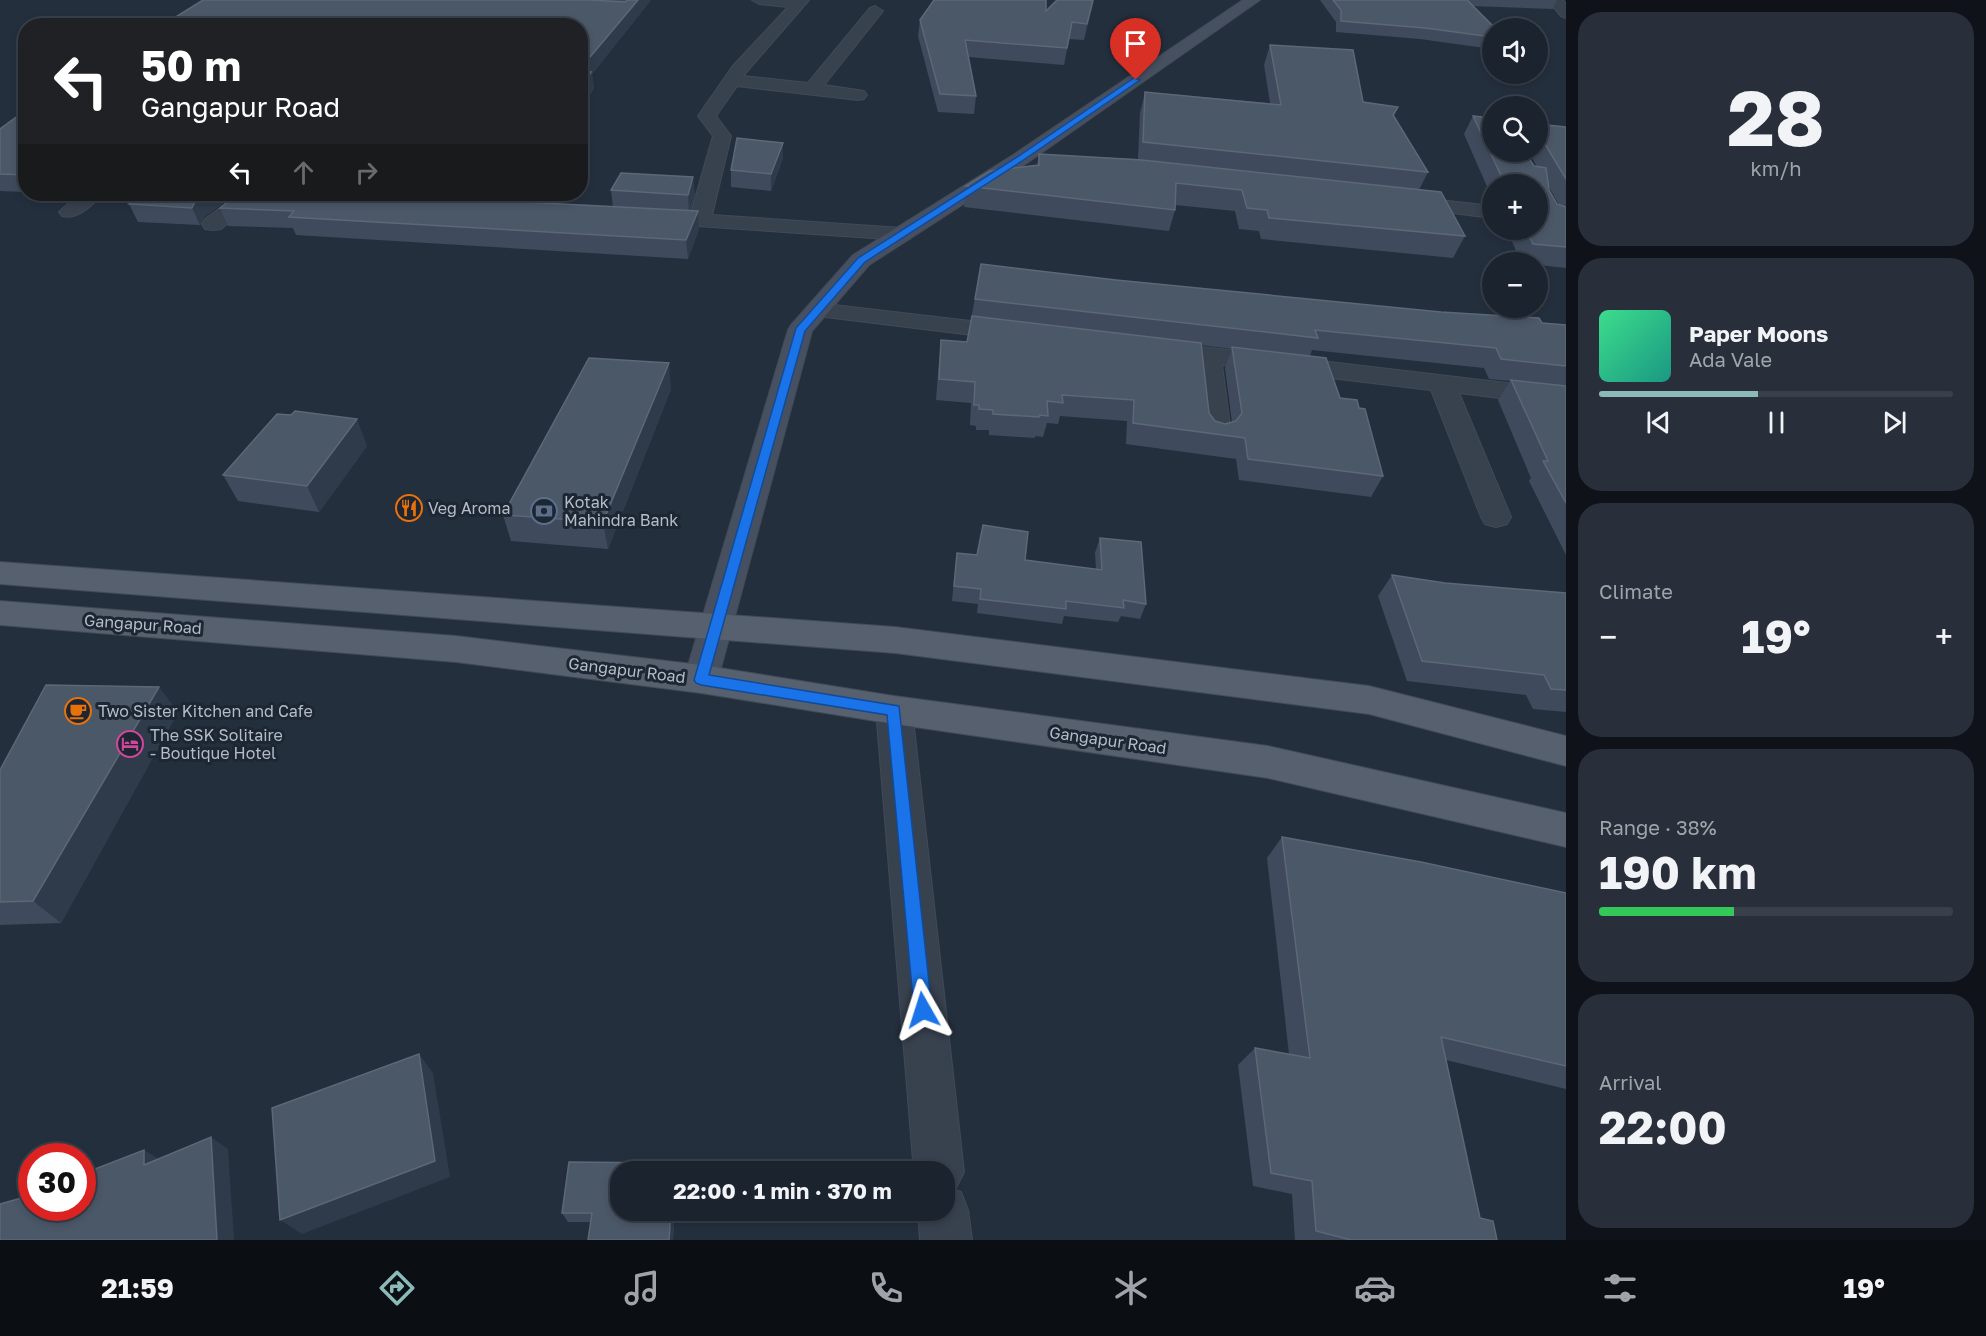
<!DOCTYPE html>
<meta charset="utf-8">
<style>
:root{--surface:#1b232e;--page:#282f3a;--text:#f1f3f6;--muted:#a0a4aa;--line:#39404a;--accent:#8bbbb9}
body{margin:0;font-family:"Golos Text",sans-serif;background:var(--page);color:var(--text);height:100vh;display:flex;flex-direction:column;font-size:22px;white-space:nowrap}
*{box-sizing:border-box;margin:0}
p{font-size:20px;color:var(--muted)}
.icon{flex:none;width:33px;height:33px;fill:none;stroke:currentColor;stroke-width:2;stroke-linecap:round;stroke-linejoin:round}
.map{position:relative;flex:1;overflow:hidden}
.sheet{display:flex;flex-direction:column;gap:12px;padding:12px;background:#0f1319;width:420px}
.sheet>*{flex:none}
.guide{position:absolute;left:18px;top:18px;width:570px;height:183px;border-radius:24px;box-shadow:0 3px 9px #0003,0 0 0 2px var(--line);background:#202124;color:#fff;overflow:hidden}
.controls{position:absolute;left:1482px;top:18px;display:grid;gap:12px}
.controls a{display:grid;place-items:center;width:66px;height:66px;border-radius:50%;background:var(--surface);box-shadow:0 3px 9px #0003,0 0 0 2px var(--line);font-size:30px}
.speed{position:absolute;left:18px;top:1143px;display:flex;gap:12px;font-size:30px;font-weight:700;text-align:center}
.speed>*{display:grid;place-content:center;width:78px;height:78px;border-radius:50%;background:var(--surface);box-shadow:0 3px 9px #0003,0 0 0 2px var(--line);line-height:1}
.speed .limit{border:9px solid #d22;background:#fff;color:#111}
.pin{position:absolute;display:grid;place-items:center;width:51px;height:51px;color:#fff;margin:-62px -26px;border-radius:50% 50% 50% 0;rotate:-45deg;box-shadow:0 0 6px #0007}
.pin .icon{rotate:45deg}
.me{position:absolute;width:66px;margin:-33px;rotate:354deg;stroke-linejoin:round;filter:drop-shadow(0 0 4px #0008)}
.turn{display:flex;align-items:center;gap:21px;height:126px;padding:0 24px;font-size:27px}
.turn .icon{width:78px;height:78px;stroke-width:2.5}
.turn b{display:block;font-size:42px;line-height:51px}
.lanes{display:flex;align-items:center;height:57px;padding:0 24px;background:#0003;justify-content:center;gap:30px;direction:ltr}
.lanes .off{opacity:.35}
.big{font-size:45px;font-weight:700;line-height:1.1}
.sheet .card{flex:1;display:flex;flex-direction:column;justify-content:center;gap:9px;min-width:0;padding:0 21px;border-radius:24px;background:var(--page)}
.sheet .dial{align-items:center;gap:0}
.dial b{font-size:78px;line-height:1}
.song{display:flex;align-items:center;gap:18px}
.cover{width:72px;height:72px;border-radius:9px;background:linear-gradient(135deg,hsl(150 70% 55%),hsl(170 70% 35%))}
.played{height:6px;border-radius:3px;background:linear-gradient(90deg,var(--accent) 45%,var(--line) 45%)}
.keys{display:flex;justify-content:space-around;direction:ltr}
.heat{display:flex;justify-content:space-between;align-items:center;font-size:33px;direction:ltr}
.charge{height:9px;border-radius:4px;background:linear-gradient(90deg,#34c759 38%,var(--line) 0)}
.trip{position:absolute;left:610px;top:1161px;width:345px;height:60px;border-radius:24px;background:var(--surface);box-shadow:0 3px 9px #0003,0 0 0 2px var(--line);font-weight:700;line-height:60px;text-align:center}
.dock{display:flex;height:96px;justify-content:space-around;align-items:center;background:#0b0e12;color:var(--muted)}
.dock .icon{width:42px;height:42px}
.dock .current{color:var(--accent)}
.dock b{font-size:27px;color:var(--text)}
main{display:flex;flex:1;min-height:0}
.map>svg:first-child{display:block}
</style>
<main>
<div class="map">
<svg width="1566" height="1240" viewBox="0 0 1566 1240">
<rect width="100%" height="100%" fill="#242f3e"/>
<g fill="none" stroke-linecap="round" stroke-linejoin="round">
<defs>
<g id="street">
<path d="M 752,0 L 809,0 L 743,76 L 808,83 L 870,8 L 875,6 L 883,11 L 824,85 L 864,91 L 867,95 L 864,99 L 858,100 L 737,86 L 716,116 L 731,136 L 712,215 L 902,228 L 910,229 L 913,234 L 910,239 L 902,240 L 652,223 L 645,221 L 641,217 L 645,213 L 652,211 L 691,213 L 713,136 L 698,116 L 732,67 L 788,7 L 759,4 Z"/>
<path d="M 1548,0 L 1563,0 L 1566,4 L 1566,18 L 1561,16 Z"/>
<path d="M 79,194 L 101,194 C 93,206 77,220 62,216 L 59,212 Z"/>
<path d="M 239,194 L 261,194 L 221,229 L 213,230 L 205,229 L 202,224 L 205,219 Z"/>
<path d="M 1405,196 L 1492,206 L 1492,218 L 1398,206 L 1395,202 L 1398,198 Z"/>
<path d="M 817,303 L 1013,326 L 1022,328 L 1025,333 L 1022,338 L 1013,340 L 809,315 L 805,310 L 809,305 Z"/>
<path d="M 1160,342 L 1566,390 L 1566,406 L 1459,393 L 1511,517 L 1507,524 L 1496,527 L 1485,524 L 1481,517 L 1431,390 L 1222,365 L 1231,434 L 1227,440 L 1217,443 L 1207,440 L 1203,434 L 1196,362 L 1151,355 L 1147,350 L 1151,345 Z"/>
<path d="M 894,696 L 907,700 L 912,710 L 964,1172 L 955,1190 L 961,1192 L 968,1210 L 972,1240 L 920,1240 L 918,1210 L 945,1210 L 945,1172 L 914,1172 L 876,710 L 881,700 Z"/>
</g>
<path id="secondary" d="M 1243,0 L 1260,0 L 1027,163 L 869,265 L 812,331 L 718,679 L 713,689 L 701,693 L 689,689 L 684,679 L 788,330 L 791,325 L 853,255 L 1013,155 Z"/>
<g id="primary">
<path d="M 0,562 L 895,627 L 1369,686 L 1566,736 L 1566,766 L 1369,714 L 895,653 L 0,584 Z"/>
<path d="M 0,601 L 456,636 L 701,665 L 894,696 L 1268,746 L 1566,813 L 1566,847 L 1268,778 L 894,724 L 701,693 L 456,662 L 0,625 Z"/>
</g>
</defs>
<use href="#street" stroke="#414a57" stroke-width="2"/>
<use href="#secondary" stroke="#414a57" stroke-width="2"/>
<use href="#primary" stroke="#414a57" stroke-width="2"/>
<use href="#street" fill="#38414e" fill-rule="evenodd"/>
<use href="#secondary" fill="#465061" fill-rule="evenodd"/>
<use href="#primary" fill="#56606e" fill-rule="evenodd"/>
</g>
<g fill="#3f4b5c" fill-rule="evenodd">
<path d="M 203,0 L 651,0 L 592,74 L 594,88 L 580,111 L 580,26 L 175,18 Z"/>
<path d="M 1094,0 L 1084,40 L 1069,39 L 1064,65 L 969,57 L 976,96 L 974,114 L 938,112 L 918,36 L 920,20 L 1046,11 Z"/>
<path d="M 1320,0 L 1557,0 L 1553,9 L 1472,6 L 1492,28 L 1492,49 L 1420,39 L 1336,32 L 1336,22 Z"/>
<path d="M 1270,45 L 1363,102 L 1398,107 L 1394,116 L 1428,172 L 1419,190 L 1465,236 L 1453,258 L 1261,239 L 1259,231 L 1239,229 L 1235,211 L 1175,205 L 1175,210 L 1169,231 L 964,207 L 966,186 L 1037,165 L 1039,154 L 1138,159 L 1140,113 L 1145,92 L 1270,103 L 1264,65 Z"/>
<path d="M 26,110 L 26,192 L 0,191 L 0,129 Z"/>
<path d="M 1473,116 L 1492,152 L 1538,152 L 1538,124 L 1566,127 L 1566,268 L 1538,265 L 1538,262 L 1521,262 L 1507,230 L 1538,230 L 1538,184 L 1492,184 L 1492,198 L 1464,134 ZM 1525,152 L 1529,152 L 1537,167 L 1534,166 ZM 1549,187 L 1559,205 L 1557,204 L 1549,190 Z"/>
<path d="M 783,158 L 771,191 L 731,187 L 731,170 Z"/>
<path d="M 611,190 L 695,193 L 690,211 L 698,211 L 699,229 L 688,259 L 296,235 L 293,228 L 228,226 L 220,208 L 487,197 L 488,201 L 613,207 Z"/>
<path d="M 50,194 L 74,194 L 72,195 Z"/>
<path d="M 236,194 L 204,217 L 200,225 L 138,222 L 129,204 Z"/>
<path d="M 981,264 L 1116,280 L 1566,325 L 1566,555 L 1529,481 L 1531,478 L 1498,400 L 1510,381 L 1489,379 L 1484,368 L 1312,350 L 1310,356 L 1340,398 L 1359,408 L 1383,476 L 1371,497 L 1239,480 L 1236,459 L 1126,444 L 1127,421 L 1060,416 L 1058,424 L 1047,423 L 1043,437 L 1035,436 L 1035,438 L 989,435 L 989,430 L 976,430 L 976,426 L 970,425 L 971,403 L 936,400 L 939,361 L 941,340 L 967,342 ZM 1201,345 L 1232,349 L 1225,368 L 1232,422 L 1225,424 L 1215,421 L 1209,413 Z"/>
<path d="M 671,389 L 608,549 L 511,541 L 503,515 Z"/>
<path d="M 367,446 L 319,512 L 238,501 L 223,475 Z"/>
<path d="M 1100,538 L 1146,604 L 1140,619 L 1121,616 L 1118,622 L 1064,616 L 1062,624 L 977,613 L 978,604 L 952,601 L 955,568 L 957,553 L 1096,569 L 1095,553 Z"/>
<path d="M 1392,575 L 1445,583 L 1566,593 L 1566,712 L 1533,709 L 1526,695 L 1407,681 L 1378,596 Z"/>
<path d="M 178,712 L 61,923 L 0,925 L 0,770 Z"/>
<path d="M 1282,837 L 1566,893 L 1566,1089 L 1446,1060 L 1480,1218 L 1497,1240 L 1295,1240 L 1292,1194 L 1253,1186 L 1238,1065 L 1255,1048 L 1289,1054 L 1267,858 Z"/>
<path d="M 569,1162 L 675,1163 L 677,1172 L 621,1172 L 621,1210 L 675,1210 L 673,1240 L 588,1240 L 591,1222 L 568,1222 L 562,1213 Z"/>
</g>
<g fill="#2f3b4b">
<path d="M 638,0 L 651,0 L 592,74 L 594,88 L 580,111 L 580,69 Z"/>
<path d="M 1093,0 L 1094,0 L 1084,40 L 1087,24 Z"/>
<path d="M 783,143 L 783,158 L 771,191 L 771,174 Z"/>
<path d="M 693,177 L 695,193 L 689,212 L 688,195 Z"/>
<path d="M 204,194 L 236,194 L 204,217 L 200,225 L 192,208 L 196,200 Z"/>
<path d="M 698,211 L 699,229 L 688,259 L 686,240 Z"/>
<path d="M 669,363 L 671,389 L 608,549 L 603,522 Z"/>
<path d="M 357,419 L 367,446 L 319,512 L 307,486 Z"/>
<path d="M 159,687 L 178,712 L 61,923 L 33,901 Z"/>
<path d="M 419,1054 L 433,1073 L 450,1177 L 302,1234 L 280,1220 Z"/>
<path d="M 211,1137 L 228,1149 L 234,1240 L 217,1240 Z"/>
<path d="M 144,1150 L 162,1161 L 144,1165 Z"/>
<path d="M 671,1210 L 675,1210 L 673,1240 L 669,1240 Z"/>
</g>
<g fill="#4b5868" stroke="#5c6777" stroke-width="1.5">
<path d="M 203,0 L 589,0 L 625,2 L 628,0 L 638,0 L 580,69 L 580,26 L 161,26 Z"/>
<path d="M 934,0 L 1046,0 L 1046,11 L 1057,0 L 1093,0 L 1087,24 L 1072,22 L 1067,48 L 965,40 L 976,96 L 940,94 L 920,20 Z"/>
<path d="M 1333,0 L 1467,0 L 1495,28 L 1492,28 L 1492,37 L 1425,28 L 1341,21 L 1341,10 Z"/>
<path d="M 1270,45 L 1353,50 L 1363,102 L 1398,107 L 1393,115 L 1428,172 L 1143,142 L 1145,92 L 1281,105 Z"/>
<path d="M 580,72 L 591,72 L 580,91 Z"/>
<path d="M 26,110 L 26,175 L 0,174 L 0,129 Z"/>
<path d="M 1473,116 L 1492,118 L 1492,152 L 1525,152 L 1534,166 L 1546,168 L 1549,190 L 1557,204 L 1566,207 L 1566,247 L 1533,244 L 1526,230 L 1538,230 L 1538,184 L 1505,184 Z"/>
<path d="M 1538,124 L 1566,127 L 1566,179 L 1539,134 L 1538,134 Z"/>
<path d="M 737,138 L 783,143 L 771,174 L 731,170 Z"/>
<path d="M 1039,154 L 1142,160 L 1441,192 L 1465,236 L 1269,218 L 1267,210 L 1247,208 L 1242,190 L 1176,183 L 1175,210 L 966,186 L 990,171 L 1039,165 Z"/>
<path d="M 621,173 L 693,177 L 688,195 L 611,190 Z"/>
<path d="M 143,194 L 204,194 L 196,200 L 192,208 L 129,204 Z"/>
<path d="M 238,194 L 430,194 L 487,197 L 485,200 L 698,211 L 686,240 L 289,217 L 294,211 L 220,208 Z"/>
<path d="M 981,264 L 1116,280 L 1441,312 L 1539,318 L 1542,323 L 1566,325 L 1566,366 L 1501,359 L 1496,348 L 1315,330 L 1318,338 L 975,299 Z"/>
<path d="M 972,316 L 1201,343 L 1209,413 L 1215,421 L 1225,424 L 1236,421 L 1242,413 L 1232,347 L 1326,358 L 1340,398 L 1357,400 L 1359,408 L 1365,409 L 1383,476 L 1248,459 L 1245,438 L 1133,423 L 1134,400 L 1062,395 L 1063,403 L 1047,401 L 1048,416 L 1040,415 L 1039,417 L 993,414 L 993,410 L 979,409 L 979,405 L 974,405 L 975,382 L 939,379 L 941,340 L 967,342 Z"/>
<path d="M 589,358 L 669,363 L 603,522 L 503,515 Z"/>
<path d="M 1511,380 L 1566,386 L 1566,503 L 1543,461 L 1548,461 Z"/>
<path d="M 295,411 L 357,419 L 307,486 L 223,475 L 277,414 L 291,415 Z"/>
<path d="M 983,525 L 1028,532 L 1025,560 L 1102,570 L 1100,538 L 1141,542 L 1146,604 L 1123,600 L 1124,608 L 1066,601 L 1066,609 L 980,599 L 981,589 L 954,586 L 957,553 L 977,555 Z"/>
<path d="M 1392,575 L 1445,583 L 1566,593 L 1566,690 L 1551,689 L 1544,675 L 1422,661 Z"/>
<path d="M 46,685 L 159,687 L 33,901 L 0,902 L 0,770 Z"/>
<path d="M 1282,837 L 1421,862 L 1566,893 L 1566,1066 L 1441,1037 L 1480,1218 L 1493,1221 L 1497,1240 L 1351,1240 L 1316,1231 L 1312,1181 L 1271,1173 L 1255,1048 L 1310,1058 Z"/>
<path d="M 419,1054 L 435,1161 L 280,1220 L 272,1108 Z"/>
<path d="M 211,1137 L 217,1240 L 0,1240 L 0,1204 L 32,1195 L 32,1208 L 82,1208 L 82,1174 L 144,1150 L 144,1165 Z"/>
<path d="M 569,1162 L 675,1163 L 674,1172 L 621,1172 L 621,1210 L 671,1210 L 669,1240 L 588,1240 L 592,1213 L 562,1213 Z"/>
</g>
<path fill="#1a73e8" stroke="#114b97" stroke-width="1.5" d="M 1134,78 L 1140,80 L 1022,161 L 865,262 L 805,331 L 709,675 L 899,706 L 932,1010 L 930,1017 L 923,1019 L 917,1017 L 914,1010 L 887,715 L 701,685 L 696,683 L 694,680 L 796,328 L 858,258 L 1017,157 Z"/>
<defs>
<symbol id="restaurant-ring" viewBox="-11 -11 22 22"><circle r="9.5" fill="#1d2633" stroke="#e8710a" stroke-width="1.5"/><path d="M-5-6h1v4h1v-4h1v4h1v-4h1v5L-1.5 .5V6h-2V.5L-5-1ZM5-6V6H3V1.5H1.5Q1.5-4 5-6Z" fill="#e8710a"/></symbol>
<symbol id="bank-ring" viewBox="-11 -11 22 22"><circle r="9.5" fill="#1d2633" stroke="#5c6f8a" stroke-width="1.5"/><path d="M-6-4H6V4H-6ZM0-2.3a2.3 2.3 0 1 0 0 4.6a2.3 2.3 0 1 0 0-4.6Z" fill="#5c6f8a"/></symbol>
<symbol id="cafe-ring" viewBox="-11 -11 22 22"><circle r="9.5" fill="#1d2633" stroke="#e8710a" stroke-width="1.5"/><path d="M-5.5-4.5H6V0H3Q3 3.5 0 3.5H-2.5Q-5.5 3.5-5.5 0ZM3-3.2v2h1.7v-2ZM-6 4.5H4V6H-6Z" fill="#e8710a"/></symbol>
<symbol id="hotel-ring" viewBox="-11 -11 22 22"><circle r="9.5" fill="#1d2633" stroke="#d1479c" stroke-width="1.5"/><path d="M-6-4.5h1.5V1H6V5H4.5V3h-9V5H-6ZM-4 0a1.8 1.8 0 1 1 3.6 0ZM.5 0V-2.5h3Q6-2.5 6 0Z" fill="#d1479c"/></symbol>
</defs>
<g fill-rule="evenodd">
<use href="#restaurant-ring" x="394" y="493" width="30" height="30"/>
<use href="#bank-ring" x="529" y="496" width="30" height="30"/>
<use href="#cafe-ring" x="63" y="696" width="30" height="30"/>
<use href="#hotel-ring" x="115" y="729" width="30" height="30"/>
</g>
<g text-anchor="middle" stroke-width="6" stroke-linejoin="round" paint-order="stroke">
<g font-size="16" fill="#b4bcc9" stroke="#1d2633" text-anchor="start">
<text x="564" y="508">Kotak<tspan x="564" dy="18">Mahindra Bank</tspan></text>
<text x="428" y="514">Veg Aroma</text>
<text x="98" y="717">Two Sister Kitchen and Cafe</text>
<text x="150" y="741">The SSK Solitaire<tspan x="150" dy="18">- Boutique Hotel</tspan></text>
</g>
<g font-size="16" fill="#b4bcc9" stroke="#1d2633">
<text transform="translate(143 624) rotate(4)" y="6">Gangapur Road</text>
<text transform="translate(627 670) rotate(7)" y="6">Gangapur Road</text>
<text transform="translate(1108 740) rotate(8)" y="6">Gangapur Road</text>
</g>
</g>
</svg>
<div class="controls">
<a><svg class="icon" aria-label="sound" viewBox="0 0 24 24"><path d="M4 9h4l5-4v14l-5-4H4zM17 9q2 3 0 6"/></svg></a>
<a><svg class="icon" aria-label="search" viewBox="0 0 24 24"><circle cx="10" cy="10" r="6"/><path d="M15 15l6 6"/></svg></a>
<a>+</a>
<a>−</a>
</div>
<div class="speed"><div class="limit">30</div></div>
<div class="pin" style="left:1136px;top:80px;background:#d93025"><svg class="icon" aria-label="arrive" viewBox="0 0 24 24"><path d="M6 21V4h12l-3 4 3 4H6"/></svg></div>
<svg class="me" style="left:923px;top:1010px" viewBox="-20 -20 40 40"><path d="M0-17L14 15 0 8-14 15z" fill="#1a73e8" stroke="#fff" stroke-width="4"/></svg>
<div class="trip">22:00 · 1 min · 370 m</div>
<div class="guide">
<div class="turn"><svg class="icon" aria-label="left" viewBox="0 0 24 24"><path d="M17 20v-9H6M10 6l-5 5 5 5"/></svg><div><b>50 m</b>Gangapur Road</div></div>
<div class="lanes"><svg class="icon" aria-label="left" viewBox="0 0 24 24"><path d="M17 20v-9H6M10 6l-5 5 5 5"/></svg><svg class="icon off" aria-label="ahead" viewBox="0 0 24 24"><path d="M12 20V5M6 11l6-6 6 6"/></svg><svg class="icon off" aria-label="right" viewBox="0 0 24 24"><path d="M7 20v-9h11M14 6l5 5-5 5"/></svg></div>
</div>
</div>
<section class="sheet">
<div class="card dial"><b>28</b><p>km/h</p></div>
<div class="card">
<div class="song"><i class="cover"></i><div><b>Paper Moons</b><p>Ada Vale</p></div></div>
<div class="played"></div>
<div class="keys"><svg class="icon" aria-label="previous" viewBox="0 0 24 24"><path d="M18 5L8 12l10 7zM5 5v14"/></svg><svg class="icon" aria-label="pause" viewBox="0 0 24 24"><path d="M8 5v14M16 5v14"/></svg><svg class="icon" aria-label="next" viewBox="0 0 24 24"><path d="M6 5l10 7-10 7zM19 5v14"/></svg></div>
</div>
<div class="card"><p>Climate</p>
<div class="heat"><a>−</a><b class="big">19°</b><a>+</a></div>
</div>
<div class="card"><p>Range · 38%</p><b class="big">190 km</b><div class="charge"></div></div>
<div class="card"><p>Arrival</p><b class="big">22:00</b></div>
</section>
</main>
<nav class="dock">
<b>21:59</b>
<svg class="icon current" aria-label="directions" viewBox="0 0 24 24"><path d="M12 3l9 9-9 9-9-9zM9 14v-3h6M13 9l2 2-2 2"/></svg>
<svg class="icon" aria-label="music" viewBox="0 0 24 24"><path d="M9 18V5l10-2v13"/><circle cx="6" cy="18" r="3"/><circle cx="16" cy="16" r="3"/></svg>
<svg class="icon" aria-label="phone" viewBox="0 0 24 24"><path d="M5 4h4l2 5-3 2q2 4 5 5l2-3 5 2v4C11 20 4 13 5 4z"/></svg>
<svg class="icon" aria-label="climate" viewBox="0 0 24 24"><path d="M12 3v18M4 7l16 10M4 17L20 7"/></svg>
<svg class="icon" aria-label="car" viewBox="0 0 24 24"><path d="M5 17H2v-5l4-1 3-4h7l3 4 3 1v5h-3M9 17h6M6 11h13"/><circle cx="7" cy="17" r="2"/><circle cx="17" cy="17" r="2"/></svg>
<svg class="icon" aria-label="filters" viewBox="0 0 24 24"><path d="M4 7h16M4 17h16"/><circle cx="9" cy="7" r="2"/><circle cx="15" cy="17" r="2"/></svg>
<b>19°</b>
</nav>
